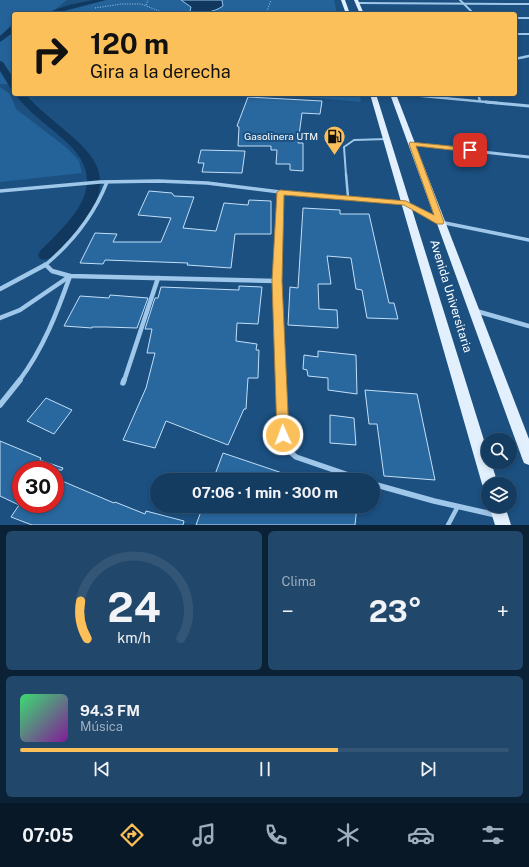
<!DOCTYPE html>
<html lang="es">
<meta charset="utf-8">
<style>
:root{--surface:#143c61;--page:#21476a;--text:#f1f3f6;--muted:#9dadbd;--line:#335676;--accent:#fcc05b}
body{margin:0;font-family:"Public Sans",sans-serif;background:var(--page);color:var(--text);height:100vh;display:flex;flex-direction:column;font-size:15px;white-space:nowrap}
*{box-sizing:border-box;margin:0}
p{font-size:13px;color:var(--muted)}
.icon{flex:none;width:22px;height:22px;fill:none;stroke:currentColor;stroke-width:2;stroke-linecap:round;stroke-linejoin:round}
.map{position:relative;height:525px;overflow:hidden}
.sheet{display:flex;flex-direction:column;gap:6px;padding:6px;background:#0b2135;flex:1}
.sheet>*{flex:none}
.banner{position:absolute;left:12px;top:12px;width:505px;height:84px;border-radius:4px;box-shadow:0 2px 6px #0003,0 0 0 1px var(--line);background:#fcc05b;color:#111;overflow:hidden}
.controls{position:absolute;left:481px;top:433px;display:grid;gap:8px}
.controls a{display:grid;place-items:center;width:36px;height:36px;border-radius:50%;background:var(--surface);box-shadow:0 2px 6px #0003,0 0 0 1px var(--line);font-size:20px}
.speed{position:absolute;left:12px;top:461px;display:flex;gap:8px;font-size:20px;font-weight:700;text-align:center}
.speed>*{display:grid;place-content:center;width:52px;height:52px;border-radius:50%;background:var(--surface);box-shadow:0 2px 6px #0003,0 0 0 1px var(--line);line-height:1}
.speed .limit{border:6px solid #d22;background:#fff;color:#111}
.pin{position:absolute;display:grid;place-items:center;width:34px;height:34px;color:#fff;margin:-17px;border-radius:8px;box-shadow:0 2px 6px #0006}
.me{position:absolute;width:44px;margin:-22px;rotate:358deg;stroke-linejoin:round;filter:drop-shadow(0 0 3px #0008)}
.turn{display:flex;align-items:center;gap:14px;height:84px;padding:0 12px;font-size:18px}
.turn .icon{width:52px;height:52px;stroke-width:2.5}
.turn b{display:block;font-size:28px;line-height:34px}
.big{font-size:30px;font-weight:700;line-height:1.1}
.sheet .tile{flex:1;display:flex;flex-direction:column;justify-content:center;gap:6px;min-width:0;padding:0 14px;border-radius:6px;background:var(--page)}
.sheet .dial{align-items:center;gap:0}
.dial svg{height:104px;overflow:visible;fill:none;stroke:var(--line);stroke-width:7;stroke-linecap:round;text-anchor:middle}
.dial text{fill:var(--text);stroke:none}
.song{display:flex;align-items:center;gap:12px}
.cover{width:48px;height:48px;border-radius:6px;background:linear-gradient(135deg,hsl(140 70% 55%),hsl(290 70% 35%))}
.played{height:4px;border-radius:2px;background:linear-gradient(90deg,var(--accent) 65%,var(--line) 65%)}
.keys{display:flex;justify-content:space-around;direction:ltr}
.heat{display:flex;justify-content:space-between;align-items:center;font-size:22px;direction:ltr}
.sheet .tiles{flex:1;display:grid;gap:6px;grid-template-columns:1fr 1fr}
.tile:last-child{grid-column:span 2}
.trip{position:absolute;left:150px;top:473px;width:230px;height:40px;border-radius:20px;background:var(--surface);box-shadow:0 2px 6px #0003,0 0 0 1px var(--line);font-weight:700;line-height:40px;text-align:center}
.tabs{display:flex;height:64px;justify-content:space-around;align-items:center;background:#081827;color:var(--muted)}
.tabs .icon{width:28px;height:28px}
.tabs .active{color:var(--accent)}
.tabs b{font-size:18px;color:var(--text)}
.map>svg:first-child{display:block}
</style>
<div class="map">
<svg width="529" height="525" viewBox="0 0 529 525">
<rect width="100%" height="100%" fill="#1b5081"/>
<g fill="#24639a">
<path d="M 0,0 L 67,0 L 53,11 L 103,0 L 334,0 L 337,14 L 14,14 L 14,84 L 0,84 Z"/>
<path d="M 0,87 L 10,94 L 16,109 L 67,148 L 79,161 L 82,173 L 0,182 Z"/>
<path d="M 271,94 L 359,94 L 361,102 Z"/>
</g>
<path fill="#11395f" stroke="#91c3ec" d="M 181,0 L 222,0 L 223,6 C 215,12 199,15 190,11 L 191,7 Z"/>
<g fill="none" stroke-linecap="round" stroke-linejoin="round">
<g fill="#11395f" fill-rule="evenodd">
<path d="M 93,0 L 106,0 L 53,14 L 43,14 L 69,5 Z"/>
<path d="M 11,26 L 14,26 L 14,32 L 0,42 L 0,36 Z"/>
<path d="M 0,61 L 3,62 L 14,79 L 14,90 L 11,89 L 0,71 Z"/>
<path d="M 15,94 L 25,94 C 70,144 139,161 73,236 C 65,245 54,263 40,259 L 38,255 L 40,251 C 76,216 113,181 62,138 C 46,124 28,112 15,94 Z"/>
</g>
</g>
<g fill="#29689f" stroke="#c3dff8">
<path d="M 248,97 L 322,101 L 320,114 L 302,113 L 298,143 L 303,143 L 303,171 L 290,170 L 290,164 L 276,164 L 277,150 L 271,150 L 271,146 L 238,146 L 239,127 L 237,126 Z"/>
<path d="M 201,150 L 245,151 L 242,173 L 202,172 L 204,163 L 198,163 Z"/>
<path d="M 149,191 L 172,193 L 174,196 L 194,197 L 183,228 L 216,231 L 224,203 L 248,205 L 249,200 L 271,201 L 271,234 L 235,234 L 231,268 L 187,265 L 188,263 L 105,260 L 103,264 L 80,263 L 95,233 L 117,234 L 113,242 L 161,242 L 171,218 L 138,215 Z"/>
<path d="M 303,208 L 340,210 L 340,214 L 369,214 L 389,303 L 394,303 L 398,319 L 367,318 L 362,290 L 356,289 L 351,258 L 327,256 L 331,284 L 318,284 L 319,309 L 337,310 L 338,328 L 288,325 L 290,287 L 298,288 Z"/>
<path d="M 239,286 L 262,287 L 258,324 L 237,323 L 236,341 L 257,344 L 256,350 L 259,350 L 258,378 L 248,378 L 246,409 L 244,409 L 228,445 L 166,421 L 155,448 L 123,440 L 146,388 L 155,353 L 147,353 L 152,329 L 145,329 L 155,298 L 158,298 L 161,287 L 239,290 Z"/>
<path d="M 110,295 L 148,298 L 137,328 L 106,327 L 92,327 L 92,328 L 64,326 L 80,296 L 109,298 Z"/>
<path d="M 318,351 L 356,355 L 357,394 L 328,390 L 328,378 L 308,376 L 307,370 L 303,369 L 304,355 L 318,357 Z"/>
<path d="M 365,390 L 417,394 L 435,480 L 384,476 L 377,424 L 369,424 Z"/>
<path d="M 46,398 L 72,410 L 54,434 L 27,421 Z"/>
<path d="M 330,415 L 354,418 L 356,445 L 330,443 Z"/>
<path d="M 0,441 L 41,458 L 40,460 L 63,468 L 62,470 L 21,470 L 21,504 L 55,504 L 55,478 L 114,503 L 115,502 L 145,514 L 146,511 L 184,521 L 183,525 L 32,525 L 11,517 L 19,505 L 0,496 Z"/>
<path d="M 223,453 L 297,478 L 297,480 L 213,480 Z"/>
<path d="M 203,506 L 357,506 L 355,525 L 196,525 Z"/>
</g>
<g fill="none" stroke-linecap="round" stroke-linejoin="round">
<g stroke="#9fc7ea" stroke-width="1" stroke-dasharray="1 1.5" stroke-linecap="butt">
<path d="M 146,5 L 148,0"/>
<path d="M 95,8 L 121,4 L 141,4 L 167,14"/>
<path d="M 266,14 L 271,0"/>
</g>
<path stroke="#9fc7ea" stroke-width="2" d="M 346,175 L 344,147 L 354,140 L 387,139"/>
<path stroke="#9fc7ea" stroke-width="2.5" d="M 346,174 L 348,197"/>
<path stroke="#9fc7ea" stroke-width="4.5" d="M 448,525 L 457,508"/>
<g stroke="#9fc7ea" stroke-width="2">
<path d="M 460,0 L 474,14"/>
<path d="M 358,3 L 529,4"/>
<path d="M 515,18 L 529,18"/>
<path d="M 515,34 L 529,34"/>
</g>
<g stroke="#9fc7ea" stroke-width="2.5">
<path d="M 515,59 L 529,56"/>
<path d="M 401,94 L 497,103"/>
<path d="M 478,94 L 480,101"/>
</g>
<g stroke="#9fc7ea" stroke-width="3">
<path d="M 486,102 L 529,106"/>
<path d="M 412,144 L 529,157"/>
</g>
<g stroke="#9fc7ea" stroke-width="3.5">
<path d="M 0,191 L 100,182 L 158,181 L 207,183 L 280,192 L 406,203 L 440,222 L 529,240"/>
<path d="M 45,264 L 47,266"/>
<path d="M 44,266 C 72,243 94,215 107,182"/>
<path d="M 278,266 L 280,192"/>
</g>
<g stroke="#9fc7ea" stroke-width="4.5">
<path d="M 46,265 L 52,271 L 70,276 L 277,281"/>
<path d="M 278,265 L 281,381"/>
<path d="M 0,289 L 45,265"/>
<path d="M 476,311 L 529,326"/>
<path d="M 0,318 L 20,310 L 70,276"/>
<path d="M 19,381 C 43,349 57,313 70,276"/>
<path d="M 124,381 L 158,278"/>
</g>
<g stroke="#9fc7ea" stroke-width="5.5">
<path d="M 281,380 L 284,441 L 288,450 L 296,457 L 363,480"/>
<path d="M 123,383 L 124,380"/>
<path d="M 0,405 L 20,380"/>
<path d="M 373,484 L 434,501 L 496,515"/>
</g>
<g fill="#e2f0fe" fill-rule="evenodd">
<path d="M 341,0 L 345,0 L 350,14 L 346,14 Z"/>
<path d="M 354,0 L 358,0 L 364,14 L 360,14 Z"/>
<path d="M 370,94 L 376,94 L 488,453 L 488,462 L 491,462 L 498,484 L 488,484 L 488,491 L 485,489 L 482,484 Z"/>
<path d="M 390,94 L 396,94 L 529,439 L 529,465 L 524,463 L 522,458 Z"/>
<path d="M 489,506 L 505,506 L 511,525 L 495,525 Z"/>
</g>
</g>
<path fill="#fcc05b" stroke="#a47d3b" d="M 410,142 L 470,148 L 474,150 L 470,152 L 416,146 L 444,222 L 443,224 L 437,224 L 404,205 L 284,195 L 282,281 L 289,435 L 288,439 L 283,441 L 279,439 L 277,435 L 272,281 L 277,192 L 280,190 L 406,201 L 434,215 L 409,144 Z"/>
<defs>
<symbol id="fuel-pin" viewBox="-11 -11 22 30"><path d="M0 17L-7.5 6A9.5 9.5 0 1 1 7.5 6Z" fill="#fcc05b" stroke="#1b5081"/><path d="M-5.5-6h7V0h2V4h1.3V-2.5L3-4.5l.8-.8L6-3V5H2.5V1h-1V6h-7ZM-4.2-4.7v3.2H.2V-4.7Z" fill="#111"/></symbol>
</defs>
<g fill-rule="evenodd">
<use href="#fuel-pin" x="322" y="124" width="25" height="34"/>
</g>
<g text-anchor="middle" stroke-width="4" stroke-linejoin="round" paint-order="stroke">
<g font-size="10" fill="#fff" stroke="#1b5081" text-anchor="end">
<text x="318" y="140">Gasolinera UTM</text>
</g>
<g font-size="12" fill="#fff" stroke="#1b5081">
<text transform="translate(451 296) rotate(73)" y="4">Avenida Universitaria</text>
</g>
</g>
</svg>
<div class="controls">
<a><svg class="icon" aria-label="search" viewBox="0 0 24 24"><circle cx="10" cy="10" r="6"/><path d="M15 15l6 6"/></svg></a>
<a><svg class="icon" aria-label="layers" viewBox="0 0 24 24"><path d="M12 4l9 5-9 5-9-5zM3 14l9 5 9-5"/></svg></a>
</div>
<div class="speed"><div class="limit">30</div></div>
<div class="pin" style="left:470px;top:150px;background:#d93025"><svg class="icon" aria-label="arrive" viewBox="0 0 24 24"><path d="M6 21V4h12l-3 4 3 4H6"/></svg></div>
<svg class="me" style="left:283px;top:435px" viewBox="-20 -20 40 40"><circle r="17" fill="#fcc05b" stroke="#fff" stroke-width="3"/><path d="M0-11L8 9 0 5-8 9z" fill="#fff"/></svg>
<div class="trip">07:06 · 1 min · 300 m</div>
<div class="banner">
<div class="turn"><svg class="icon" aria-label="right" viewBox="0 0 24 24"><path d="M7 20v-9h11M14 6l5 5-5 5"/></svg><div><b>120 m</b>Gira a la derecha</div></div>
</div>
</div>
<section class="sheet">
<div class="tiles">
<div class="tile dial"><svg viewBox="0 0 100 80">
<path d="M14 69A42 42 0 1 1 86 69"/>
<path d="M14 69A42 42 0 0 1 9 40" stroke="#fcc05b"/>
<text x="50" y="56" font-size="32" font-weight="700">24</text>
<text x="50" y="72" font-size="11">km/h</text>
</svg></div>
<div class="tile"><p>Clima</p>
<div class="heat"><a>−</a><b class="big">23°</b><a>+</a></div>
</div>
<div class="tile">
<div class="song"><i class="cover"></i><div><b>94.3 FM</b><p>Música</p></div></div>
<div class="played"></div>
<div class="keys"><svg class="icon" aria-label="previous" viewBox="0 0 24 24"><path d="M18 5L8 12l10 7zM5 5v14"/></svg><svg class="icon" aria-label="pause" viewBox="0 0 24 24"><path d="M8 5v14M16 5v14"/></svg><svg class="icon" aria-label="next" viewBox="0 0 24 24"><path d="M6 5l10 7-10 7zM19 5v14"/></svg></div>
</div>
</div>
</section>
<nav class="tabs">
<b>07:05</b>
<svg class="icon active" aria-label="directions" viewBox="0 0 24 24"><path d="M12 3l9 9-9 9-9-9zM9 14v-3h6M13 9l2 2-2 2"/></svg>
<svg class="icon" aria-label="music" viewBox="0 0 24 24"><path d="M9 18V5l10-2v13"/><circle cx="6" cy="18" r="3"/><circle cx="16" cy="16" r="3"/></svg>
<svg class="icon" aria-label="phone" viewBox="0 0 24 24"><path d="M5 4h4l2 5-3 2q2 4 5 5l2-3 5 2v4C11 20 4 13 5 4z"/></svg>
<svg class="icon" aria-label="climate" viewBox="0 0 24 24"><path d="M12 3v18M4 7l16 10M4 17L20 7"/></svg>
<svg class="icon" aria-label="car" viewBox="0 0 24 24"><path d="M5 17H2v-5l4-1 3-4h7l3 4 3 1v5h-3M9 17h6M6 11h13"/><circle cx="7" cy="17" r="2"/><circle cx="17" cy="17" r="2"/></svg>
<svg class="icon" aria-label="filters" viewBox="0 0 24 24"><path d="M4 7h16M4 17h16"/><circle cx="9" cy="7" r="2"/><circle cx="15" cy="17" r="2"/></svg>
</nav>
